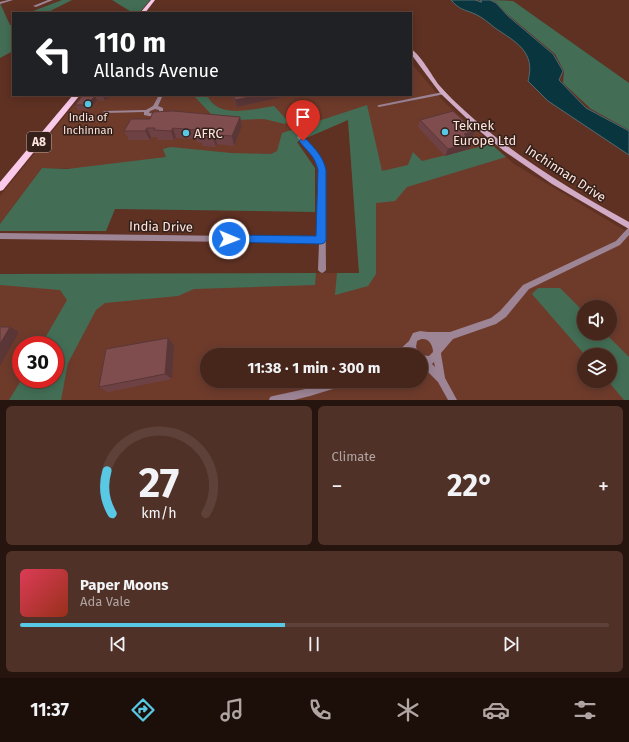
<!DOCTYPE html>
<meta charset="utf-8">
<style>
:root{--surface:#46251a;--page:#503127;--text:#f1f3f6;--muted:#b0a5a2;--line:#5e4239;--accent:#59c8e5}
body{margin:0;font-family:"Fira Sans",sans-serif;background:var(--page);color:var(--text);height:100vh;display:flex;flex-direction:column;font-size:15px;white-space:nowrap}
*{box-sizing:border-box;margin:0}
p{font-size:13px;color:var(--muted)}
.icon{flex:none;width:22px;height:22px;fill:none;stroke:currentColor;stroke-width:2;stroke-linecap:round;stroke-linejoin:round}
.map{position:relative;height:400px;overflow:hidden}
.drawer{display:flex;flex-direction:column;gap:6px;padding:6px;background:#26140e;flex:1}
.drawer>*{flex:none}
.top-card{position:absolute;left:12px;top:12px;width:400px;height:84px;border-radius:0px;box-shadow:0 2px 10px #0003,0 0 0 1px var(--line);background:#202124;color:#fff;overflow:hidden}
.buttons{position:absolute;left:577px;top:300px;display:grid;gap:8px}
.buttons a{display:grid;place-items:center;width:40px;height:40px;border-radius:50%;background:var(--surface);box-shadow:0 2px 10px #0003,0 0 0 1px var(--line);font-size:20px}
.speed{position:absolute;left:12px;top:336px;display:flex;gap:8px;font-size:20px;font-weight:700;text-align:center}
.speed>*{display:grid;place-content:center;width:52px;height:52px;border-radius:50%;background:var(--surface);box-shadow:0 2px 10px #0003,0 0 0 1px var(--line);line-height:1}
.speed .limit{border:6px solid #d22;background:#fff;color:#111}
.pin{position:absolute;display:grid;place-items:center;width:34px;height:34px;color:#fff;margin:-41px -17px;border-radius:50% 50% 50% 0;rotate:-45deg;box-shadow:0 0 4px #0007}
.pin .icon{rotate:45deg}
.me{position:absolute;width:44px;margin:-22px;rotate:91deg;stroke-linejoin:round;filter:drop-shadow(0 0 3px #0008)}
.turn{display:flex;align-items:center;gap:14px;height:84px;padding:0 16px;font-size:18px}
.turn .icon{width:52px;height:52px;stroke-width:2.5}
.turn b{display:block;font-size:28px;line-height:34px}
.big{font-size:30px;font-weight:700;line-height:1.1}
.drawer .tile{flex:1;display:flex;flex-direction:column;justify-content:center;gap:6px;min-width:0;padding:0 14px;border-radius:6px;background:var(--page)}
.drawer .dial{align-items:center;gap:0}
.dial svg{height:104px;overflow:visible;fill:none;stroke:var(--line);stroke-width:7;stroke-linecap:round;text-anchor:middle}
.dial text{fill:var(--text);stroke:none}
.song{display:flex;align-items:center;gap:12px}
.cover{width:48px;height:48px;border-radius:6px;background:linear-gradient(135deg,hsl(350 70% 55%),hsl(10 70% 35%))}
.played{height:4px;border-radius:2px;background:linear-gradient(90deg,var(--accent) 45%,var(--line) 45%)}
.keys{display:flex;justify-content:space-around;direction:ltr}
.heat{display:flex;justify-content:space-between;align-items:center;font-size:22px;direction:ltr}
.drawer .tiles{flex:1;display:grid;gap:6px;grid-template-columns:1fr 1fr}
.tile:last-child{grid-column:span 2}
.trip{position:absolute;left:200px;top:348px;width:228px;height:40px;border-radius:20px;background:var(--surface);box-shadow:0 2px 10px #0003,0 0 0 1px var(--line);font-weight:700;line-height:40px;text-align:center}
.tab-bar{display:flex;height:64px;justify-content:space-around;align-items:center;background:#1c0f0a;color:var(--muted)}
.tab-bar .icon{width:28px;height:28px}
.tab-bar .current{color:var(--accent)}
.tab-bar b{font-size:18px;color:var(--text)}
.map>svg:first-child{display:block}
</style>
<div class="map">
<svg width="629" height="400" viewBox="0 0 629 400">
<rect width="100%" height="100%" fill="#5e3123"/>
<path fill="#6e3b2b" fill-rule="evenodd" d="M 411,63 L 443,101 L 514,164 L 629,233 L 629,400 L 0,400 L 0,274 L 359,273 L 348,120 L 297,142 L 233,172 L 42,168 L 0,224 L 0,196 L 82,95 L 411,95 ZM 584,307 L 610,307 L 610,333 L 584,333 ZM 21,345 L 55,345 L 55,379 L 21,379 ZM 207,355 L 421,355 L 421,381 L 207,381 ZM 584,355 L 610,355 L 610,381 L 584,381 Z"/>
<g fill="#436e55">
<path d="M 62,0 L 72,0 L 46,13 L 28,13 Z"/>
<path d="M 112,0 L 150,0 L 139,13 L 133,13 Z"/>
<path d="M 491,0 L 513,1 L 629,83 L 629,130 L 591,109 L 563,83 L 564,71 L 555,54 L 507,14 L 496,2 Z"/>
<path d="M 0,3 L 10,25 L 13,25 L 13,51 L 0,58 Z"/>
<path d="M 193,95 L 207,95 C 218,120 253,109 274,106 L 288,121 L 285,124 L 264,119 L 237,120 L 211,114 Z"/>
<path d="M 367,105 L 382,171 L 408,165 L 413,152 L 422,161 L 491,144 L 506,157 L 407,187 L 395,201 L 376,203 L 376,274 L 368,286 L 335,295 L 337,273 L 359,273 L 348,120 L 297,142 L 315,168 L 315,212 L 115,209 L 106,231 L 0,231 L 0,224 L 42,168 L 67,169 L 166,157 L 163,149 L 171,147 L 231,153 L 271,154 L 277,151 L 282,133 Z"/>
<path d="M 316,273 L 315,285 L 194,289 L 178,296 L 105,303 L 96,310 L 68,363 L 61,400 L 9,400 L 22,379 L 55,379 L 55,345 L 41,345 L 67,300 L 60,290 L 0,285 L 0,274 Z"/>
<path d="M 538,288 L 560,288 L 584,312 L 584,333 L 605,333 L 629,357 L 629,400 L 624,400 L 608,381 L 610,381 L 610,355 L 585,355 L 532,294 Z"/>
</g>
<path fill="#09353f" stroke="#526a6f" d="M 451,0 L 475,0 L 481,2 L 482,2 L 480,0 L 490,0 L 496,3 L 508,16 L 553,54 L 563,71 L 559,80 L 586,108 L 629,131 L 629,155 L 548,101 L 528,81 C 536,52 516,42 495,28 C 489,23 482,17 475,14 C 463,9 460,10 451,0 Z"/>
<g fill="none" stroke-linecap="round" stroke-linejoin="round">
<g fill="#9d8596" fill-rule="evenodd">
<path d="M 8,0 L 13,0 L 0,4 L 0,2 Z"/>
<path d="M 48,0 L 53,0 L 36,7 L 33,6 Z"/>
<path d="M 443,92 L 445,93 L 445,94 L 379,107 L 377,106 L 379,105 Z"/>
<path d="M 159,95 L 163,95 L 158,106 L 163,108 L 163,113 L 154,117 L 144,115 L 144,112 L 105,113 L 103,112 L 105,111 L 146,110 L 153,106 ZM 155,109 L 159,110 L 159,112 L 154,114 L 149,113 L 150,111 Z"/>
<path d="M 300,135 C 311,142 321,158 325,170 L 326,270 L 324,272 L 322,273 L 320,272 L 318,270 L 319,243 L 0,239 L 0,233 L 319,237 L 319,170 L 314,157 L 297,137 Z"/>
<path d="M 629,228 L 629,235 L 620,245 L 529,289 L 506,317 L 496,324 L 453,339 L 441,353 L 441,354 L 445,378 L 457,400 L 448,400 L 438,382 L 421,365 L 421,355 L 429,356 L 433,352 C 433,343 426,335 417,341 L 416,347 L 420,355 L 411,355 L 410,351 L 406,355 L 396,355 L 397,352 L 409,341 L 413,333 L 420,331 L 428,332 L 450,332 L 491,318 L 500,311 L 523,285 L 616,241 L 627,229 ZM 434,362 L 435,367 L 432,364 Z"/>
<path d="M 332,381 L 350,381 L 349,384 L 346,385 L 310,396 L 294,400 L 269,400 L 270,397 L 273,396 L 310,388 Z"/>
</g>
<path fill="#d2acc6" fill-rule="evenodd" d="M 411,49 C 421,55 432,76 439,85 C 447,94 456,103 465,111 C 514,156 571,190 629,222 L 629,229 L 552,184 L 504,151 L 482,133 L 440,93 L 411,54 Z"/>
<g fill="#facaeb" fill-rule="evenodd">
<path d="M 151,0 L 155,0 L 145,13 L 140,13 Z"/>
<path d="M 73,95 L 80,95 L 3,190 L 0,191 L 0,182 Z"/>
</g>
</g>
<g fill="#6e4244">
<path d="M 83,95 L 111,95 L 105,101 L 97,100 L 89,110 L 78,110 L 75,105 Z"/>
<path d="M 231,95 L 291,95 L 237,107 Z"/>
<path d="M 240,117 L 242,126 L 234,146 L 217,144 L 216,147 L 203,146 L 202,143 L 197,142 L 196,139 L 176,138 L 174,140 L 158,140 L 157,137 L 151,137 L 150,140 L 129,140 L 124,131 L 150,119 Z"/>
<path d="M 420,120 L 472,138 L 469,139 L 472,142 L 469,149 L 445,156 L 418,127 Z"/>
<path d="M 168,338 L 174,345 L 172,379 L 108,392 L 99,387 Z"/>
</g>
<g fill="#5a3637">
<path d="M 104,95 L 111,95 L 105,101 L 103,96 Z"/>
<path d="M 260,95 L 291,95 L 237,107 L 235,100 Z"/>
<path d="M 95,96 L 97,100 L 89,110 L 86,105 Z"/>
<path d="M 240,117 L 242,126 L 234,146 L 232,136 Z"/>
<path d="M 147,128 L 151,137 L 150,140 L 145,131 Z"/>
<path d="M 173,128 L 176,138 L 174,140 L 171,131 Z"/>
<path d="M 475,131 L 472,138 L 461,141 L 464,134 Z"/>
<path d="M 215,135 L 217,144 L 216,147 L 213,138 Z"/>
<path d="M 472,142 L 469,149 L 445,156 L 448,149 Z"/>
<path d="M 10,327 L 19,332 L 0,366 L 0,344 Z"/>
<path d="M 168,338 L 174,345 L 172,379 L 165,374 Z"/>
</g>
<g fill="#804d4f" stroke="#5a3637">
<path d="M 83,95 L 104,95 L 103,96 L 95,96 L 86,105 L 75,105 Z"/>
<path d="M 233,95 L 260,95 L 235,100 Z"/>
<path d="M 173,111 L 240,117 L 232,136 L 215,135 L 213,138 L 200,137 L 201,134 L 194,133 L 196,130 L 173,128 L 171,131 L 154,130 L 155,128 L 147,128 L 145,131 L 124,131 L 131,119 L 150,119 L 153,112 Z"/>
<path d="M 453,111 L 475,131 L 464,134 L 472,142 L 448,149 L 420,120 Z"/>
<path d="M 0,327 L 10,327 L 0,344 Z"/>
<path d="M 168,338 L 165,374 L 99,387 L 106,349 Z"/>
</g>
<path fill="#1a73e8" stroke="#114b97" d="M 303,138 L 306,139 C 315,149 323,156 326,170 L 326,240 L 324,243 L 321,244 L 226,242 L 224,239 L 226,236 L 229,235 L 316,236 L 318,170 C 315,156 307,151 299,141 Z"/>
<g fill="#59c8e5" stroke="#35201a" stroke-width="1.5">
<circle cx="88" cy="104" r="4"/>
<circle cx="445" cy="132" r="4"/>
<circle cx="186" cy="133" r="4"/>
</g>
<g text-anchor="middle" stroke-width="3" stroke-linejoin="round" paint-order="stroke">
<g font-size="11" fill="#fde5de" stroke="#35201a">
<text x="88" y="121">India of<tspan x="88" dy="13">Inchinnan</tspan></text>
</g>
<rect fill="#35201a" stroke="#c1aaa3" stroke-width="1" x="27" y="132" width="24" height="20" rx="3"/>
<g font-size="12" font-weight="bold" fill="#fde5de">
<text x="39" y="146">A8</text>
</g>
<g font-size="13" fill="#fde5de" stroke="#35201a" text-anchor="start">
<text x="453" y="130">Teknek<tspan x="453" dy="15">Europe Ltd</tspan></text>
<text x="194" y="138">AFRC</text>
</g>
<g font-size="13" fill="#fde5de" stroke="#35201a">
<text transform="translate(566 173) rotate(33)" y="5">Inchinnan Drive</text>
<text transform="translate(161 226) rotate(1)" y="5">India Drive</text>
</g>
</g>
</svg>
<div class="buttons">
<a><svg class="icon" aria-label="sound" viewBox="0 0 24 24"><path d="M4 9h4l5-4v14l-5-4H4zM17 9q2 3 0 6"/></svg></a>
<a><svg class="icon" aria-label="layers" viewBox="0 0 24 24"><path d="M12 4l9 5-9 5-9-5zM3 14l9 5 9-5"/></svg></a>
</div>
<div class="speed"><div class="limit">30</div></div>
<div class="pin" style="left:303px;top:141px;background:#d93025"><svg class="icon" aria-label="arrive" viewBox="0 0 24 24"><path d="M6 21V4h12l-3 4 3 4H6"/></svg></div>
<svg class="me" style="left:229px;top:239px" viewBox="-20 -20 40 40"><circle r="17" fill="#1a73e8" stroke="#fff" stroke-width="3"/><path d="M0-11L8 9 0 5-8 9z" fill="#fff"/></svg>
<div class="trip">11:38 · 1 min · 300 m</div>
<div class="top-card">
<div class="turn"><svg class="icon" aria-label="left" viewBox="0 0 24 24"><path d="M17 20v-9H6M10 6l-5 5 5 5"/></svg><div><b>110 m</b>Allands Avenue</div></div>
</div>
</div>
<section class="drawer">
<div class="tiles">
<div class="tile dial"><svg viewBox="0 0 100 80">
<path d="M14 69A42 42 0 1 1 86 69"/>
<path d="M14 69A42 42 0 0 1 10 36" stroke="#59c8e5"/>
<text x="50" y="56" font-size="32" font-weight="700">27</text>
<text x="50" y="72" font-size="11">km/h</text>
</svg></div>
<div class="tile"><p>Climate</p>
<div class="heat"><a>−</a><b class="big">22°</b><a>+</a></div>
</div>
<div class="tile">
<div class="song"><i class="cover"></i><div><b>Paper Moons</b><p>Ada Vale</p></div></div>
<div class="played"></div>
<div class="keys"><svg class="icon" aria-label="previous" viewBox="0 0 24 24"><path d="M18 5L8 12l10 7zM5 5v14"/></svg><svg class="icon" aria-label="pause" viewBox="0 0 24 24"><path d="M8 5v14M16 5v14"/></svg><svg class="icon" aria-label="next" viewBox="0 0 24 24"><path d="M6 5l10 7-10 7zM19 5v14"/></svg></div>
</div>
</div>
</section>
<nav class="tab-bar">
<b>11:37</b>
<svg class="icon current" aria-label="directions" viewBox="0 0 24 24"><path d="M12 3l9 9-9 9-9-9zM9 14v-3h6M13 9l2 2-2 2"/></svg>
<svg class="icon" aria-label="music" viewBox="0 0 24 24"><path d="M9 18V5l10-2v13"/><circle cx="6" cy="18" r="3"/><circle cx="16" cy="16" r="3"/></svg>
<svg class="icon" aria-label="phone" viewBox="0 0 24 24"><path d="M5 4h4l2 5-3 2q2 4 5 5l2-3 5 2v4C11 20 4 13 5 4z"/></svg>
<svg class="icon" aria-label="climate" viewBox="0 0 24 24"><path d="M12 3v18M4 7l16 10M4 17L20 7"/></svg>
<svg class="icon" aria-label="car" viewBox="0 0 24 24"><path d="M5 17H2v-5l4-1 3-4h7l3 4 3 1v5h-3M9 17h6M6 11h13"/><circle cx="7" cy="17" r="2"/><circle cx="17" cy="17" r="2"/></svg>
<svg class="icon" aria-label="filters" viewBox="0 0 24 24"><path d="M4 7h16M4 17h16"/><circle cx="9" cy="7" r="2"/><circle cx="15" cy="17" r="2"/></svg>
</nav>
